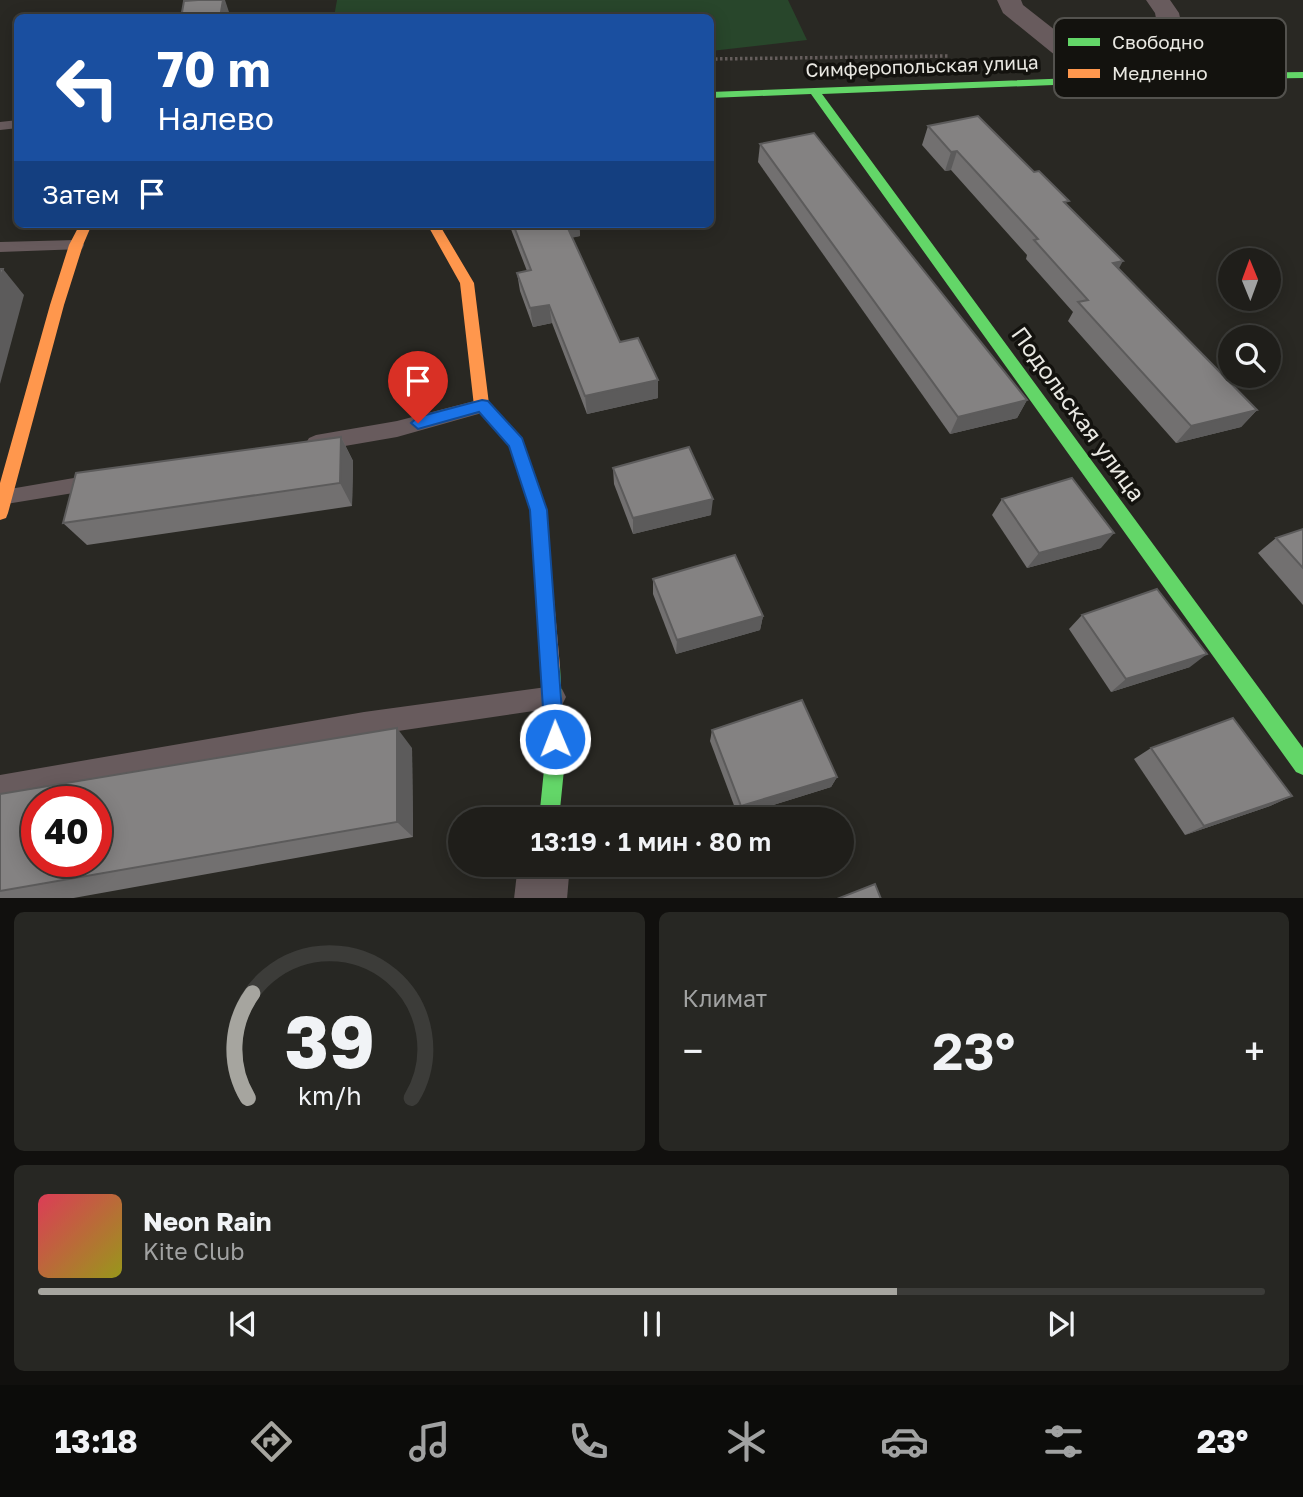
<!DOCTYPE html>
<html lang="ru">
<meta charset="utf-8">
<style>
:root{--surface:#1f1e1a;--page:#272723;--text:#f1f3f6;--muted:#a1a2a2;--line:#3c3c39;--accent:#a6a59f}
body{margin:0;font-family:"Golos Text",sans-serif;background:var(--page);color:var(--text);height:100vh;display:flex;flex-direction:column;font-size:26px;white-space:nowrap}
*{box-sizing:border-box;margin:0}
p{font-size:23px;color:var(--muted)}
.icon{flex:none;width:38px;height:38px;fill:none;stroke:currentColor;stroke-width:2;stroke-linecap:round;stroke-linejoin:round}
.map{position:relative;height:898px;overflow:hidden}
.sheet{display:flex;flex-direction:column;gap:14px;padding:14px;background:#11100e;flex:1}
.sheet>*{flex:none}
.hud{position:absolute;left:14px;top:14px;width:700px;height:214px;border-radius:10px;box-shadow:0 4px 18px #0003,0 0 0 2px var(--line);background:#1a4fa0;color:#fff;overflow:hidden}
.needle{width:46px;rotate:359deg}
.controls{position:absolute;left:1218px;top:248px;display:grid;gap:14px}
.controls a{display:grid;place-items:center;width:63px;height:63px;border-radius:50%;background:var(--surface);box-shadow:0 4px 18px #0003,0 0 0 2px var(--line);font-size:35px}
.speed{position:absolute;left:21px;top:786px;display:flex;gap:14px;font-size:35px;font-weight:700;text-align:center}
.speed>*{display:grid;place-content:center;width:91px;height:91px;border-radius:50%;background:var(--surface);box-shadow:0 4px 18px #0003,0 0 0 2px var(--line);line-height:1}
.speed .limit{border:10px solid #d22;background:#fff;color:#111}
.pin{position:absolute;display:grid;place-items:center;width:60px;height:60px;color:#fff;margin:-72px -30px;border-radius:50% 50% 50% 0;rotate:-45deg;box-shadow:0 0 7px #0007}
.pin .icon{rotate:45deg}
.me{position:absolute;width:77px;margin:-38px;rotate:359deg;stroke-linejoin:round;filter:drop-shadow(0 0 5px #0008)}
.turn{display:flex;align-items:center;gap:24px;height:147px;padding:0 28px;font-size:32px}
.turn .icon{width:91px;height:91px;stroke-width:2.5}
.turn b{display:block;font-size:49px;line-height:60px}
.then{display:flex;align-items:center;height:66px;padding:0 28px;background:#0003;gap:14px;font-size:26px}
.big{font-size:52px;font-weight:600;line-height:1.1}
.sheet .card{flex:1;display:flex;flex-direction:column;justify-content:center;gap:10px;min-width:0;padding:0 24px;border-radius:10px;background:var(--page)}
.sheet .dial{align-items:center;gap:0}
.dial svg{height:182px;overflow:visible;fill:none;stroke:var(--line);stroke-width:7;stroke-linecap:round;text-anchor:middle}
.dial text{fill:var(--text);stroke:none}
.song{display:flex;align-items:center;gap:21px}
.cover{width:84px;height:84px;border-radius:10px;background:linear-gradient(135deg,hsl(350 70% 55%),hsl(60 70% 35%))}
.played{height:7px;border-radius:4px;background:linear-gradient(90deg,var(--accent) 70%,var(--line) 70%)}
.keys{display:flex;justify-content:space-around;direction:ltr}
.heat{display:flex;justify-content:space-between;align-items:center;font-size:38px;direction:ltr}
.sheet .tiles{flex:1;display:grid;gap:14px;grid-template-columns:1fr 1fr}
.card:last-child{grid-column:span 2}
.trip{position:absolute;left:448px;top:807px;width:406px;height:70px;border-radius:35px;background:var(--surface);box-shadow:0 4px 18px #0003,0 0 0 2px var(--line);font-weight:600;line-height:70px;text-align:center}
.menu{display:flex;height:112px;justify-content:space-around;align-items:center;background:#0c0c0a;color:var(--muted)}
.menu .icon{width:49px;height:49px}
.menu .selected{color:var(--accent)}
.menu b{font-size:32px;color:var(--text)}
.map>svg:first-child{display:block}
</style>
<div class="map">
<svg width="1303" height="899" viewBox="0 0 1303 899">
<rect width="100%" height="100%" fill="#292823"/>
<path fill="#28462b" d="M 337,0 L 788,0 L 807,40 L 711,51 L 710,18 L 334,17 Z"/>
<g fill="none" stroke-linecap="round" stroke-linejoin="round">
<path stroke="#655d5c" stroke-width="3.5" stroke-dasharray="2.5 2.5" stroke-linecap="butt" d="M 710,59 L 948,56"/>
<g fill="#685b5d" fill-rule="evenodd">
<path d="M 18,120 L 18,128 L 0,130 L 0,122 Z"/>
<path d="M 76,240 L 82,241 L 84,245 L 82,249 L 0,252 L 0,242 Z"/>
<path d="M 482,399 L 489,401 L 491,406 L 489,411 L 397,437 L 316,451 L 309,448 L 306,443 L 309,438 L 316,435 L 397,421 Z"/>
<path d="M 97,474 L 104,476 L 107,482 L 104,488 L 0,505 L 0,491 L 4,490 Z"/>
<path d="M 554,686 L 562,689 L 566,697 L 562,705 L 554,708 L 364,736 L 0,799 L 0,775 L 364,712 Z"/>
</g>
<g fill="#685b5d" fill-rule="evenodd">
<path d="M 997,0 L 1021,0 L 1023,5 L 1111,74 L 1115,80 L 1111,86 L 1102,88 L 1093,86 L 1003,13 Z"/>
<path d="M 1146,0 L 1170,0 L 1179,13 L 1193,77 L 1189,83 L 1180,85 L 1171,83 L 1167,77 L 1155,13 Z"/>
<path d="M 518,864 L 570,864 L 567,899 L 514,899 Z"/>
</g>
<g fill="#63d668" fill-rule="evenodd">
<path d="M 1303,72 L 1303,78 L 1180,80 L 822,94 L 1303,748 L 1303,775 L 1296,772 L 811,94 L 710,98 L 710,92 L 1180,74 Z"/>
<path d="M 551,658 L 558,661 L 560,667 L 565,760 L 559,819 L 539,819 L 545,760 L 542,667 L 544,661 Z"/>
</g>
<g fill="#ff974d" fill-rule="evenodd">
<path d="M 80,224 L 92,224 L 83,245 L 64,305 L 8,513 L 6,518 L 0,520 L 0,483 L 50,305 L 69,245 Z"/>
<path d="M 427,224 L 439,224 L 474,283 L 489,404 L 522,439 L 546,510 L 560,667 L 558,673 L 551,676 L 544,673 L 542,667 L 530,510 L 509,446 L 474,406 L 460,283 Z"/>
</g>
</g>
<g fill="#727070">
<path d="M 928,126 L 1034,172 L 1067,205 L 1119,269 L 1257,410 L 1241,427 L 1176,443 L 1068,321 L 1073,312 L 1026,259 L 1027,255 L 951,170 L 945,171 L 922,145 Z"/>
<path d="M 760,144 L 1027,400 L 1017,418 L 950,434 L 758,162 Z"/>
<path d="M 509,224 L 579,224 L 580,236 L 572,237 L 620,342 L 658,398 L 587,414 L 552,323 L 533,327 L 520,291 L 517,273 L 527,271 Z"/>
<path d="M 341,437 L 353,461 L 352,506 L 87,545 L 63,523 Z"/>
<path d="M 613,468 L 711,515 L 633,534 L 614,484 Z"/>
<path d="M 1002,499 L 1101,548 L 1027,568 L 992,515 Z"/>
<path d="M 1303,529 L 1303,605 L 1258,553 L 1276,538 Z"/>
<path d="M 653,579 L 763,616 L 760,630 L 676,654 L 653,594 Z"/>
<path d="M 1082,615 L 1190,667 L 1111,692 L 1069,629 Z"/>
<path d="M 712,730 L 837,777 L 831,787 L 738,816 L 710,741 Z"/>
<path d="M 412,748 L 413,837 L 68,899 L 0,899 L 0,794 Z"/>
<path d="M 1151,748 L 1292,796 L 1270,806 L 1185,835 L 1134,759 Z"/>
</g>
<g fill="#5c5b5b">
<path d="M 223,0 L 225,0 L 231,18 L 220,18 Z"/>
<path d="M 957,151 L 951,170 L 945,171 L 951,152 Z"/>
<path d="M 565,224 L 579,224 L 580,236 L 567,239 Z"/>
<path d="M 1123,261 L 1113,279 L 1113,263 Z"/>
<path d="M 3,269 L 24,295 L 0,384 L 0,280 Z"/>
<path d="M 549,305 L 552,323 L 533,327 L 530,308 Z"/>
<path d="M 658,380 L 658,398 L 587,414 L 585,396 Z"/>
<path d="M 1027,400 L 1017,418 L 950,434 L 958,417 Z"/>
<path d="M 1257,410 L 1241,427 L 1176,443 L 1191,426 Z"/>
<path d="M 341,437 L 353,461 L 352,506 L 340,483 Z"/>
<path d="M 713,499 L 711,515 L 633,534 L 633,518 Z"/>
<path d="M 1114,533 L 1101,548 L 1027,568 L 1039,553 Z"/>
<path d="M 763,616 L 760,630 L 676,654 L 677,640 Z"/>
<path d="M 1207,654 L 1190,667 L 1111,692 L 1126,679 Z"/>
<path d="M 397,728 L 412,748 L 413,837 L 397,822 Z"/>
<path d="M 837,777 L 831,787 L 738,816 L 741,806 Z"/>
<path d="M 1292,796 L 1270,806 L 1185,835 L 1204,826 Z"/>
</g>
<g fill="#848282" stroke="#5c5b5b" stroke-width="2" fill-rule="evenodd">
<path d="M 198,0 L 223,0 L 220,18 L 181,18 L 184,1 Z"/>
<path d="M 978,116 L 1034,172 L 1039,171 L 1069,201 L 1064,202 L 1123,261 L 1113,263 L 1257,410 L 1191,426 L 1078,302 L 1088,300 L 1034,240 L 1038,239 L 957,151 L 951,152 L 928,126 Z"/>
<path d="M 814,133 L 1027,400 L 958,417 L 760,144 Z"/>
<path d="M 513,224 L 566,224 L 620,342 L 638,338 L 658,380 L 585,396 L 549,305 L 530,308 L 517,273 L 531,270 Z"/>
<path d="M 0,269 L 3,269 L 0,280 Z"/>
<path d="M 341,437 L 340,483 L 63,523 L 76,473 Z"/>
<path d="M 689,447 L 713,499 L 633,518 L 613,468 Z"/>
<path d="M 1072,478 L 1114,533 L 1039,553 L 1002,499 Z"/>
<path d="M 1303,529 L 1303,568 L 1276,538 Z"/>
<path d="M 735,555 L 763,616 L 677,640 L 653,579 Z"/>
<path d="M 1157,589 L 1207,654 L 1126,679 L 1082,615 Z"/>
<path d="M 802,700 L 837,777 L 741,806 L 712,730 Z"/>
<path d="M 1233,718 L 1292,796 L 1204,826 L 1151,748 Z"/>
<path d="M 397,728 L 397,822 L 0,891 L 0,794 ZM 37,802 L 96,802 L 96,861 L 37,861 Z"/>
<path d="M 875,884 L 881,899 L 837,899 Z"/>
</g>
<path fill="#1a73e8" stroke="#114b97" stroke-width="2" d="M 482,400 L 488,401 L 522,438 L 547,510 L 564,739 L 562,746 L 555,749 L 548,746 L 545,739 L 530,510 L 509,446 L 479,412 L 418,429 L 411,423 L 418,417 Z"/>
<g text-anchor="middle" stroke-width="7" stroke-linejoin="round" paint-order="stroke">
<g font-size="19" fill="#e9e8e2" stroke="#13120e">
<text transform="translate(922 66) rotate(-2)" y="7">Симферопольская улица</text>
</g>
<g font-size="23" fill="#e9e8e2" stroke="#13120e">
<text transform="translate(1078 414) rotate(54)" y="8">Подольская улица</text>
</g>
</g>
<rect x="1054" y="18" width="232" height="80" rx="10" fill="#13120e" stroke="#53524e" stroke-width="2"/>
<rect x="1068" y="38" width="32" height="8" fill="#63d668"/>
<rect x="1068" y="69" width="32" height="9" fill="#ff974d"/>
<g font-size="19" fill="#e9e8e2">
<text x="1112" y="49">Свободно</text>
<text x="1112" y="80">Медленно</text>
</g>
</svg>
<div class="controls">
<a><svg class="needle" viewBox="-14 -14 28 28"><path d="M0-13l5 13h-10z" fill="#e53935"/><path d="M0 13l5-13h-10z" fill="#a1a2a2"/></svg></a>
<a><svg class="icon" aria-label="search" viewBox="0 0 24 24"><circle cx="10" cy="10" r="6"/><path d="M15 15l6 6"/></svg></a>
</div>
<div class="speed"><div class="limit">40</div></div>
<div class="pin" style="left:418px;top:423px;background:#d93025"><svg class="icon" aria-label="arrive" viewBox="0 0 24 24"><path d="M6 21V4h12l-3 4 3 4H6"/></svg></div>
<svg class="me" style="left:555px;top:739px" viewBox="-20 -20 40 40"><circle r="17" fill="#1a73e8" stroke="#fff" stroke-width="3"/><path d="M0-11L8 9 0 5-8 9z" fill="#fff"/></svg>
<div class="trip">13:19 · 1 мин · 80 m</div>
<div class="hud">
<div class="turn"><svg class="icon" aria-label="left" viewBox="0 0 24 24"><path d="M17 20v-9H6M10 6l-5 5 5 5"/></svg><div><b>70 m</b>Налево</div></div>
<div class="then">Затем<svg class="icon" aria-label="arrive" viewBox="0 0 24 24"><path d="M6 21V4h12l-3 4 3 4H6"/></svg></div>
</div>
</div>
<section class="sheet">
<div class="tiles">
<div class="card dial"><svg viewBox="0 0 100 80">
<path d="M14 69A42 42 0 1 1 86 69"/>
<path d="M14 69A42 42 0 0 1 16 23" stroke="#a6a59f"/>
<text x="50" y="56" font-size="32" font-weight="700">39</text>
<text x="50" y="72" font-size="11">km/h</text>
</svg></div>
<div class="card"><p>Климат</p>
<div class="heat"><a>−</a><b class="big">23°</b><a>+</a></div>
</div>
<div class="card">
<div class="song"><i class="cover"></i><div><b>Neon Rain</b><p>Kite Club</p></div></div>
<div class="played"></div>
<div class="keys"><svg class="icon" aria-label="previous" viewBox="0 0 24 24"><path d="M18 5L8 12l10 7zM5 5v14"/></svg><svg class="icon" aria-label="pause" viewBox="0 0 24 24"><path d="M8 5v14M16 5v14"/></svg><svg class="icon" aria-label="next" viewBox="0 0 24 24"><path d="M6 5l10 7-10 7zM19 5v14"/></svg></div>
</div>
</div>
</section>
<nav class="menu">
<b>13:18</b>
<svg class="icon selected" aria-label="directions" viewBox="0 0 24 24"><path d="M12 3l9 9-9 9-9-9zM9 14v-3h6M13 9l2 2-2 2"/></svg>
<svg class="icon" aria-label="music" viewBox="0 0 24 24"><path d="M9 18V5l10-2v13"/><circle cx="6" cy="18" r="3"/><circle cx="16" cy="16" r="3"/></svg>
<svg class="icon" aria-label="phone" viewBox="0 0 24 24"><path d="M5 4h4l2 5-3 2q2 4 5 5l2-3 5 2v4C11 20 4 13 5 4z"/></svg>
<svg class="icon" aria-label="climate" viewBox="0 0 24 24"><path d="M12 3v18M4 7l16 10M4 17L20 7"/></svg>
<svg class="icon" aria-label="car" viewBox="0 0 24 24"><path d="M5 17H2v-5l4-1 3-4h7l3 4 3 1v5h-3M9 17h6M6 11h13"/><circle cx="7" cy="17" r="2"/><circle cx="17" cy="17" r="2"/></svg>
<svg class="icon" aria-label="filters" viewBox="0 0 24 24"><path d="M4 7h16M4 17h16"/><circle cx="9" cy="7" r="2"/><circle cx="15" cy="17" r="2"/></svg>
<b>23°</b>
</nav>
